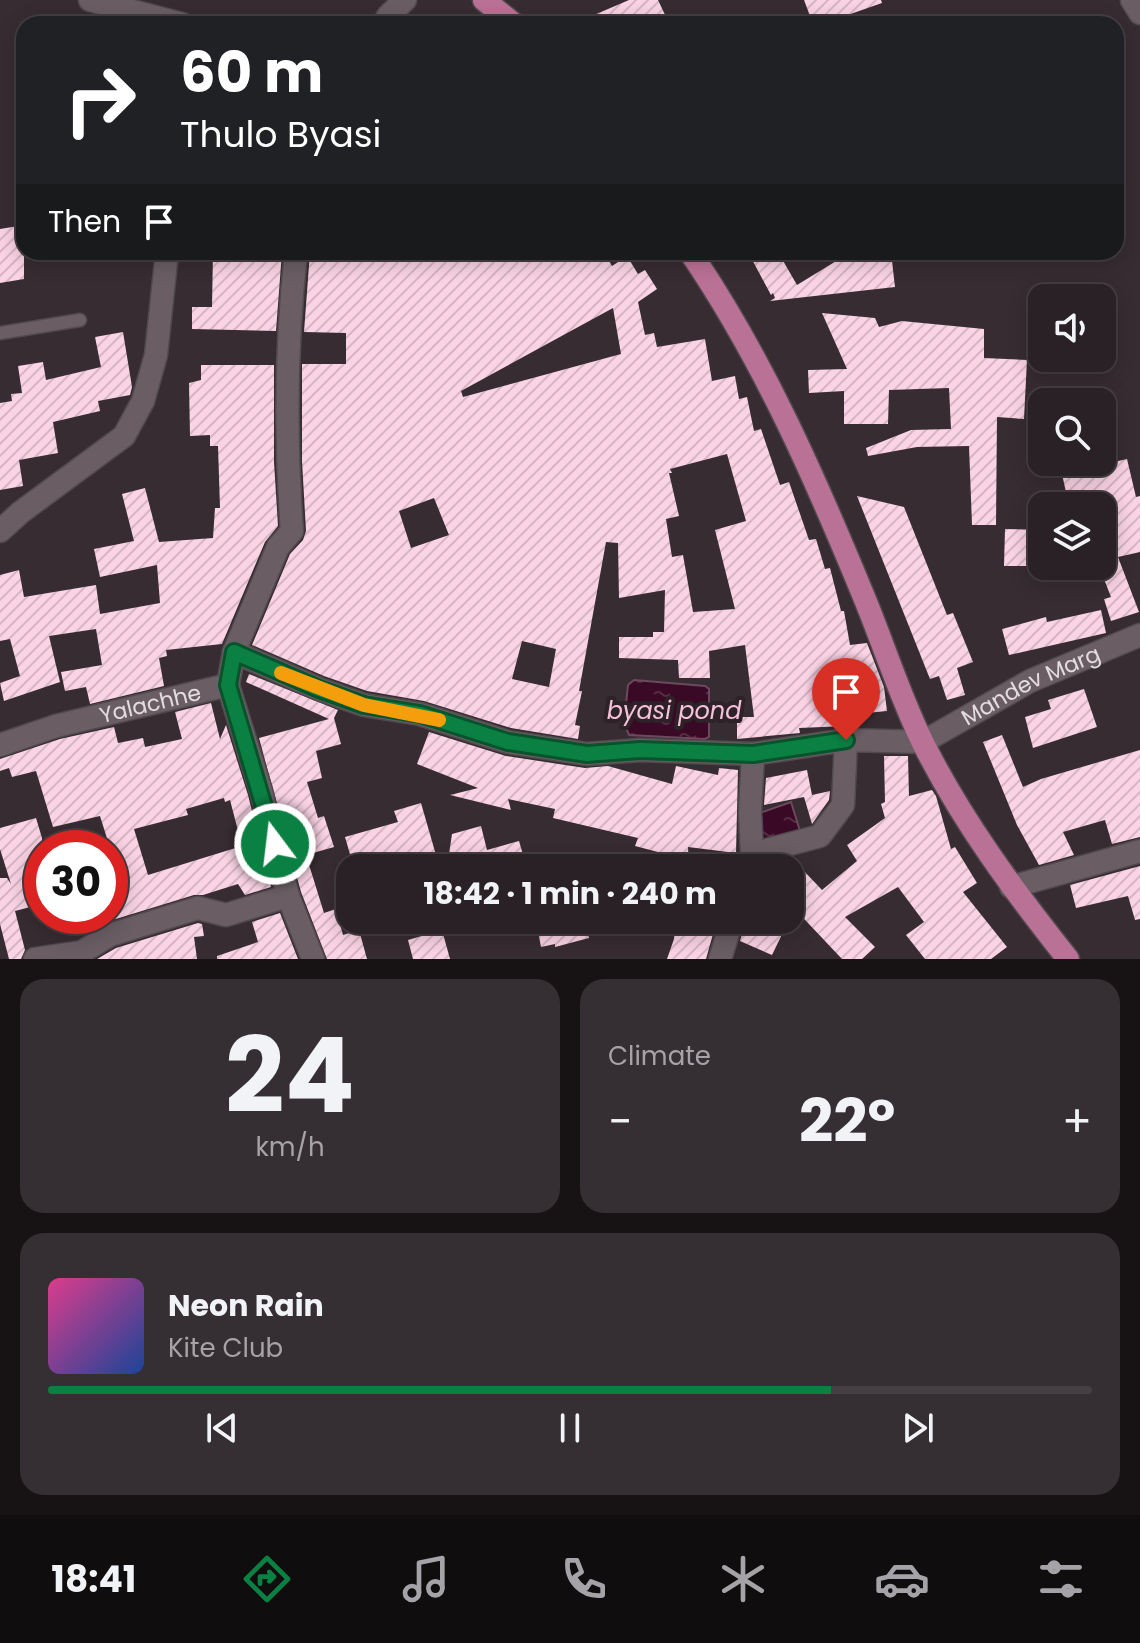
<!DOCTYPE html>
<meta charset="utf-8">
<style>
:root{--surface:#292125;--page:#352e32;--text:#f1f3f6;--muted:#a5a3a7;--line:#453e42;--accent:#0b8043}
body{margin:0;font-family:Poppins,sans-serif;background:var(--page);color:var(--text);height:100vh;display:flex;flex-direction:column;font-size:30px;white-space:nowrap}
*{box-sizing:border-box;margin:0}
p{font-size:26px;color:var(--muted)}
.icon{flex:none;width:44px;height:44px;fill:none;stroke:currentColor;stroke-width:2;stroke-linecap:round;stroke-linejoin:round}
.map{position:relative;height:959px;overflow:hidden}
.side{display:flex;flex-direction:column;gap:20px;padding:20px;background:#171214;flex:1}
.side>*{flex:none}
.hud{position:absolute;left:16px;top:16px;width:1108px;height:244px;border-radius:24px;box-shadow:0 4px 20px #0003,0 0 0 2px var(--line);background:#202124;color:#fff;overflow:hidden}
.controls{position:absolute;left:1028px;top:284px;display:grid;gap:16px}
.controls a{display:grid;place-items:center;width:88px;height:88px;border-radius:16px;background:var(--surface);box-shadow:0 4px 20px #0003,0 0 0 2px var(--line);font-size:40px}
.speed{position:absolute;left:24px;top:830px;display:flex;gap:16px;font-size:40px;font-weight:700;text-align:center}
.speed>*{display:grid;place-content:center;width:104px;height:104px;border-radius:50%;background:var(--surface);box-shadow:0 4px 20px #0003,0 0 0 2px var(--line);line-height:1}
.speed .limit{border:12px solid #d22;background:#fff;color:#111}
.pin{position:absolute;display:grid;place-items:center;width:68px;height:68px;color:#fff;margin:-82px -34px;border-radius:50% 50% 50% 0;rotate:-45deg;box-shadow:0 0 8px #0007}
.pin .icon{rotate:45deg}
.me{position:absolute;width:88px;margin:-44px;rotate:345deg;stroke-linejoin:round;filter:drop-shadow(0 0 6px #0008)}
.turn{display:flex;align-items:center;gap:28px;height:168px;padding:0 32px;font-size:36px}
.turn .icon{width:104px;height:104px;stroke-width:2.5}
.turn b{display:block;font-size:56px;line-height:68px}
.then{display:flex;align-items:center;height:76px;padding:0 32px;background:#0003;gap:16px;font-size:30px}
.big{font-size:60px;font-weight:700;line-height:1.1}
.side .tile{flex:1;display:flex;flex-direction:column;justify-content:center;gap:12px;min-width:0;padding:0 28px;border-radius:24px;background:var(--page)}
.side .dial{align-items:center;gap:0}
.dial b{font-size:104px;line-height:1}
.song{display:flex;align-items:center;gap:24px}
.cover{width:96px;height:96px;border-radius:12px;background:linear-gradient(135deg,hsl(330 70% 55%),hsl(220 70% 35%))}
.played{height:8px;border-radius:4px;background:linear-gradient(90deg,var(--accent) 75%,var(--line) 75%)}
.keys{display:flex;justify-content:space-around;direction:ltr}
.heat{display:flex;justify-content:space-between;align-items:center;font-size:44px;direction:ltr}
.side .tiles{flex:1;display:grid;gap:20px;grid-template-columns:1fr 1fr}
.tile:last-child{grid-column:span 2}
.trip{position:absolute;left:336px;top:854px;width:468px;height:80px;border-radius:24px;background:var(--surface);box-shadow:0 4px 20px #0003,0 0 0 2px var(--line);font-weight:700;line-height:80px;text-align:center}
.menu{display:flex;height:128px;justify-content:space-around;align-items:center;background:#100d0f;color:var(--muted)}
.menu .icon{width:56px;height:56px}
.menu .selected{color:var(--accent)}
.menu b{font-size:36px;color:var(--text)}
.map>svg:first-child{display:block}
</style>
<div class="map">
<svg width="1140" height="959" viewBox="0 0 1140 959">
<defs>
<pattern id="water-ripples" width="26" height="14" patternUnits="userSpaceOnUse" patternTransform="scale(2)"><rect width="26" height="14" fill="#390925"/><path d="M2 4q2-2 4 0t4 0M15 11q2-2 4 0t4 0" fill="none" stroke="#562c44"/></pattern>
<pattern id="building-hatch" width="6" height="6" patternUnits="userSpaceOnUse" patternTransform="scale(2)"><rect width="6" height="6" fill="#fad3e4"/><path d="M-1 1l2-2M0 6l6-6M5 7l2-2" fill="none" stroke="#d6b6c4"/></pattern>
</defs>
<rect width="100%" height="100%" fill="#372c31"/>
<g fill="url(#water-ripples)" stroke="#6c495d" stroke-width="2">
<path d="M 634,680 L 705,686 L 709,689 L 709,737 L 705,739 L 629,735 L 624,723 L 628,685 Z"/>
<path d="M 791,802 L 800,831 L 764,843 L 754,815 Z"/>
</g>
<g fill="url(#building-hatch)" fill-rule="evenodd">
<path d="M 629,0 L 658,0 L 667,19 L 656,24 L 573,24 Z"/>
<path d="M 804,0 L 881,0 L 882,3 L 842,17 L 845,24 L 813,24 Z"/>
<path d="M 24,225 L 24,279 L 0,283 L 0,229 Z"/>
<path d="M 213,252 L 282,252 L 276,331 L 192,329 L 192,307 L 212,307 Z"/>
<path d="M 310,252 L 604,252 L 612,266 L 627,256 L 638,274 L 645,270 L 657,289 L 638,302 L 645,335 L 654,333 L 657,347 L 705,339 L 712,381 L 735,376 L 739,399 L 747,397 L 754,431 L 761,429 L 780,485 L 789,482 L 809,540 L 816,539 L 825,569 L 830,568 L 841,611 L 844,611 L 850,645 L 867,643 L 884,687 L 887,711 L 846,715 L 846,726 L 799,728 L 800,733 L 737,739 L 737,717 L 754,717 L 745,645 L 709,651 L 710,678 L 679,678 L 678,660 L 619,658 L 619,637 L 653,637 L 653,632 L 664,632 L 665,590 L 619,598 L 618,543 L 606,542 L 579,691 L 582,691 L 575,725 L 580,726 L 578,739 L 511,728 L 424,701 L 367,691 L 324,676 L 252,645 L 290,554 L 303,540 L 306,531 L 302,461 L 302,364 L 346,364 L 346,333 L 304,332 ZM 613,308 L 621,354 L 463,397 L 461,391 ZM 727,454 L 746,521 L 715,530 L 735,609 L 693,612 L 683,555 L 672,557 L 666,519 L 679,516 L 669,473 L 672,473 L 670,469 ZM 434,498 L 449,535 L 411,548 L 399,511 ZM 522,641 L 556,649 L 549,687 L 512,679 Z"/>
<path d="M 748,252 L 778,252 L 797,285 L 851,252 L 891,252 L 895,287 L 770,301 L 775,298 L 773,293 L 771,295 Z"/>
<path d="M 822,313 L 875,318 L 879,327 L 902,321 L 984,329 L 984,358 L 1027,360 L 1024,419 L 997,417 L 996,525 L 972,525 L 969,446 L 917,447 L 868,456 L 866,448 L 911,430 L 951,429 L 949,388 L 889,390 L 888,424 L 844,424 L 844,391 L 809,393 L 808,370 L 847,369 Z"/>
<path d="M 123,332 L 132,387 L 130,395 L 98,401 L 100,411 L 53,422 L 58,453 L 19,460 L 23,486 L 0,490 L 0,403 L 12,401 L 11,394 L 22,393 L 18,366 L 43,362 L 46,380 L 101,367 L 95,337 Z"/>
<path d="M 201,365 L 274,365 L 274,462 L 278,526 L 265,542 L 222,644 L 166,650 L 167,656 L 159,658 L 164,686 L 90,704 L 86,687 L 65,691 L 61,672 L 102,665 L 96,629 L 49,636 L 60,682 L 4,701 L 0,683 L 20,676 L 10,639 L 0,641 L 0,575 L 19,570 L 24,597 L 96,585 L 100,614 L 160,603 L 157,565 L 100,577 L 94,549 L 134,541 L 122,494 L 145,488 L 159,542 L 213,538 L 215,508 L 220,508 L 218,446 L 210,446 L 210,435 L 190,436 L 189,383 L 201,380 Z"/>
<path d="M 1127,459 L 1136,497 L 1140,496 L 1140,552 L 1118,557 L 1139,612 L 1111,621 L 1104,599 L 1111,597 L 1102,574 L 1102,506 L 1069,506 L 1062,474 Z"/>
<path d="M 857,496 L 904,507 L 947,615 L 953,613 L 973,662 L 957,668 L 965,695 L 947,700 L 939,676 L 930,679 Z"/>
<path d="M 1005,529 L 1042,530 L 1042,566 L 1004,566 Z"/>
<path d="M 1101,610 L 1106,633 L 1009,655 L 1002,629 L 1046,617 L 1047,622 Z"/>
<path d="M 249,674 L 338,710 L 334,718 L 341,744 L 316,751 L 322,778 L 307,782 L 318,818 L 324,816 L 334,847 L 306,855 L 324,913 L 336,909 L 343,935 L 359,930 L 367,959 L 327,959 L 301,892 L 259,738 L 329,719 L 246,682 Z"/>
<path d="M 1084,689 L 1097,727 L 1033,748 L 1025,717 L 1051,709 L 1048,700 Z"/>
<path d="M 211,703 L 220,739 L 226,725 L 248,795 L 271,887 L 245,895 L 238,884 L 203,895 L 194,895 L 106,922 L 84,935 L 78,916 L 110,916 L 110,848 L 100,816 L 53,827 L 36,771 L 12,777 L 9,768 L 0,771 L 0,759 L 60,739 L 114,727 L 118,743 L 143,738 L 145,747 L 182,739 L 175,712 ZM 224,798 L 225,802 L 230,800 L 242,846 L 148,875 L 134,829 L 188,815 L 186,809 Z"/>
<path d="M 429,732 L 506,756 L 585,768 L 608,766 L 672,784 L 676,766 L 718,775 L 719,768 L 738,770 L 736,853 L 688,847 L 689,868 L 659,868 L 658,852 L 635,846 L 638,838 L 553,818 L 555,809 L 508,799 L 511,810 L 450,795 L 478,788 L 417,764 Z"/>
<path d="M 1002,735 L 1023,787 L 1041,779 L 1140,750 L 1140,837 L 1112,844 L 1105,820 L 1063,832 L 1074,855 L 1039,865 L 1017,825 L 983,742 Z"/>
<path d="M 884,756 L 908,756 L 909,796 L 932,790 L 936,796 L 951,849 L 955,847 L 977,883 L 963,892 L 1007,947 L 991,959 L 925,959 L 906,935 L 924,922 L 898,887 L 845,917 L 875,947 L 862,959 L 842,959 L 790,904 L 790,883 L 803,870 L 822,890 L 857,861 L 847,845 L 885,818 L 881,804 L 885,802 Z"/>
<path d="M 807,770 L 812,795 L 830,791 L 829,800 L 812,824 L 804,797 L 764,805 L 766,778 Z"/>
<path d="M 421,803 L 438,862 L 416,868 L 354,868 L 345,837 L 398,822 L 394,811 Z"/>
<path d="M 36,818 L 42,838 L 42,904 L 15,911 L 25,950 L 21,959 L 9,959 L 0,924 L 0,878 L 7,878 L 11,884 L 0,849 L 0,828 Z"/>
<path d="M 481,826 L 487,850 L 519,841 L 527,868 L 443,868 L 443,863 L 448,861 L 452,834 Z"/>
<path d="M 1140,866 L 1140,919 L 1135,920 L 1128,896 L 1076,908 L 1070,885 Z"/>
<path d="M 280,913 L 298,959 L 217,959 L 217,956 L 258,942 L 252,922 Z"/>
<path d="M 536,920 L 585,920 L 589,938 L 555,947 L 555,944 L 541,947 Z"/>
<path d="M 676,920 L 717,920 L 706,959 L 667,959 L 674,939 Z"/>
<path d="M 746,920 L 789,920 L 772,955 L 740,941 Z"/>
<path d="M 198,923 L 202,924 L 204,936 L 194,937 L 197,959 L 97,959 L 116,948 Z"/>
<path d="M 442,930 L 450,959 L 413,959 L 408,940 Z"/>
</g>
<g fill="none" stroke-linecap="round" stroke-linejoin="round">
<defs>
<path id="service" d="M 0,333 L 80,320"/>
<g id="minor">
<path d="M 90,0 L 182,24"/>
<path d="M 1132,0 L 1140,13"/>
<path d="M 384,24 L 388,16 L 405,0"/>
<path d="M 0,531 L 21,512 L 124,436 L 143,401 L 156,355 L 167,252"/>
<path d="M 234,652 L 319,689 L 364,705 L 420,714 L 508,742 L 587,754 L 640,750 L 753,754 L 846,740"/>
<path d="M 228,685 L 234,652 L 278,547 L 292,531 C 285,439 286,344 296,252"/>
<path id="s1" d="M 0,745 L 56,726 L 228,685 L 261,791 L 288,896 L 313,959"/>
<path d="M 752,854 L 750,812 L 753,754"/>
<path d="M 748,868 L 752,854 L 820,836 L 843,805 L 846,740 L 923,742"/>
<path d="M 1011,887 L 1140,851"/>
<path d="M 35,959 L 82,952 L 110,935 L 198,908 L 226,915 L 288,896"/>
<path d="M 720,959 L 732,920"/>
</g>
<g id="secondary">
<path id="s2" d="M 923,742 L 1030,681 L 1140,635"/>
</g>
<g id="primary">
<path d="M 484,0 L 514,24"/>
<path d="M 690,252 C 763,359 815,478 864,597 C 884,645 900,697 923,743 C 962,821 1014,891 1068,959"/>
</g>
</defs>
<use href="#service" stroke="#51494d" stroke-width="15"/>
<use href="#minor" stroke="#51494d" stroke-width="25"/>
<use href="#secondary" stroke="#51494d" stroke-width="25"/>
<use href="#primary" stroke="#51494d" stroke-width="25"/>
<use href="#service" stroke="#6a5e64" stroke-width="12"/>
<use href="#minor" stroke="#6a5e64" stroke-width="22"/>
<use href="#secondary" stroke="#6a5e64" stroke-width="22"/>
<use href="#primary" stroke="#ba7196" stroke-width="22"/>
</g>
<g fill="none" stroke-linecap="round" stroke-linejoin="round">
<defs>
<path id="route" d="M 275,844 L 228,685 L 234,652 L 319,689 L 364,705 L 420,714 L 508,742 L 587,754 L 640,750 L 753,754 L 846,740"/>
</defs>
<use href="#route" stroke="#07532c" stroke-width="20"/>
<use href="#route" stroke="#0b8043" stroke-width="14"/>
<path stroke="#f59e0b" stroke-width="14" d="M 281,673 L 364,705 L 439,720"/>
</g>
<g text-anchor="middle" stroke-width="8" stroke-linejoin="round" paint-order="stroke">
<g font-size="22" fill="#e4dde0" stroke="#2c2227">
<text dy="8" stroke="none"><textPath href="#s2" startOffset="122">Mandev Marg</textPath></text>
<text dy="8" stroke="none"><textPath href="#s1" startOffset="156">Yalachhe</textPath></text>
</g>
<g font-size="24" font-style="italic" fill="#f6c1d9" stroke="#2c2227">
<text x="674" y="719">byasi pond</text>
</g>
</g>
</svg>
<div class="controls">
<a><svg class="icon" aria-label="sound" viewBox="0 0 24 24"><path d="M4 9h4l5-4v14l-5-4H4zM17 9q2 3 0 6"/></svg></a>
<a><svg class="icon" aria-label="search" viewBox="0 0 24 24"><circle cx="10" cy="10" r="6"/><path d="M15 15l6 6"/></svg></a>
<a><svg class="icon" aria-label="layers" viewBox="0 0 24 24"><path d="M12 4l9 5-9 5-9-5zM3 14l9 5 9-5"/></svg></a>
</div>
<div class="speed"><div class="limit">30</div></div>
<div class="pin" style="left:846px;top:740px;background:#d93025"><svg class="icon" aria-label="arrive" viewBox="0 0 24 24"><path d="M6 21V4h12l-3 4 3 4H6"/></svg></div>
<svg class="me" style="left:275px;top:844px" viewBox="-20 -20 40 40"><circle r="17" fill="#0b8043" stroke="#fff" stroke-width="3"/><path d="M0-11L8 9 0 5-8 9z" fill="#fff"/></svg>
<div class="trip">18:42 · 1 min · 240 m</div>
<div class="hud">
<div class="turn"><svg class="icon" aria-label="right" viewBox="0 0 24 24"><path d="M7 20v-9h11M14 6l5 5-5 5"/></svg><div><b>60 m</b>Thulo Byasi</div></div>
<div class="then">Then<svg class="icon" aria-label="arrive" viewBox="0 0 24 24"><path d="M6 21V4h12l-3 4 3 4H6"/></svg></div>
</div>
</div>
<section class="side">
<div class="tiles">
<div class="tile dial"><b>24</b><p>km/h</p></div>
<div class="tile"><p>Climate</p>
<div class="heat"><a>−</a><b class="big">22°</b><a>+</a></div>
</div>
<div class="tile">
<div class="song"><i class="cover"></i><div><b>Neon Rain</b><p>Kite Club</p></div></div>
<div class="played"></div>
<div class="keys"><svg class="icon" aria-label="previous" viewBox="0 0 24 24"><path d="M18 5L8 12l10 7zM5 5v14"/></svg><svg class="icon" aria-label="pause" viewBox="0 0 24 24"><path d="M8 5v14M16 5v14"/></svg><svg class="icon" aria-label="next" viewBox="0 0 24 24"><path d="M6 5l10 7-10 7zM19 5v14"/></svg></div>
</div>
</div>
</section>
<nav class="menu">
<b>18:41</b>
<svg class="icon selected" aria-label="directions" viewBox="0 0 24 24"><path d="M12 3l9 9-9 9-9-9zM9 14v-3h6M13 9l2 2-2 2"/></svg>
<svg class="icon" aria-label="music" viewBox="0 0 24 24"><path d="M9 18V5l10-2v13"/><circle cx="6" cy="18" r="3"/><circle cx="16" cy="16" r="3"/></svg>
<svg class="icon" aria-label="phone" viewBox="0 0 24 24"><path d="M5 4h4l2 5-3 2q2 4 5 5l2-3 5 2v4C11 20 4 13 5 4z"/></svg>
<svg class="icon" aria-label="climate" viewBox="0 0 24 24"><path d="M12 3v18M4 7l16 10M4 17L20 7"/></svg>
<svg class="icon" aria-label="car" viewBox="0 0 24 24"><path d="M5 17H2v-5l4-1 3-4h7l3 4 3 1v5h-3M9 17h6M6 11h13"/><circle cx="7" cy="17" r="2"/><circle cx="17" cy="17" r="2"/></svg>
<svg class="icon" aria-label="filters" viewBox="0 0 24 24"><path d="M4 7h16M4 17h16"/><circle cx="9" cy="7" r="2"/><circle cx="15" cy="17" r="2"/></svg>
</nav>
